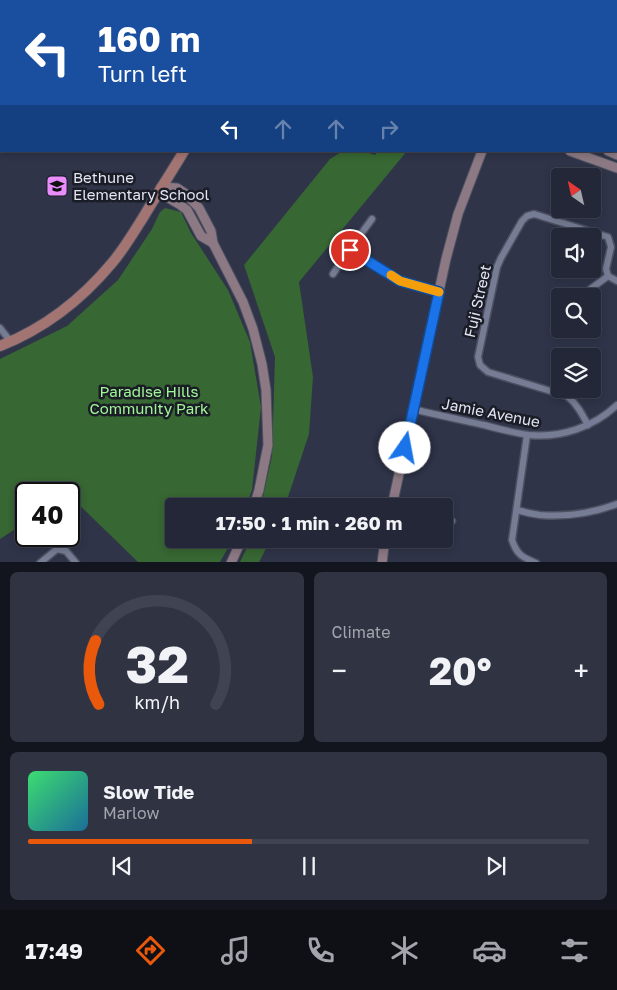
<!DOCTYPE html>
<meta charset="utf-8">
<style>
:root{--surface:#232737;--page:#2f3342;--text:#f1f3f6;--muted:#a3a5ad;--line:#404452;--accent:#ea580c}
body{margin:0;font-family:"Golos Text",sans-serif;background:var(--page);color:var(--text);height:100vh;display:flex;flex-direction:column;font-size:19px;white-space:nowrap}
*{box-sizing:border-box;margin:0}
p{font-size:16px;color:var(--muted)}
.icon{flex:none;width:28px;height:28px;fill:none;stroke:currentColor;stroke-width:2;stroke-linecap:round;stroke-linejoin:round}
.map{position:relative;height:562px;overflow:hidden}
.sheet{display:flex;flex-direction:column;gap:10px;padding:10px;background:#13151e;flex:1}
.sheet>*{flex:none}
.guide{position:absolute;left:0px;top:0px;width:618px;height:152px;box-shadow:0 2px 8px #0003,0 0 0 1px var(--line);background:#1a4fa0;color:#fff;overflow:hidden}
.needle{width:32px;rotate:326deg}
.fabs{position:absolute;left:551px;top:168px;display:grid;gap:10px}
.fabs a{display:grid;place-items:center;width:50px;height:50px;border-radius:5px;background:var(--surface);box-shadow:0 2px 8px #0003,0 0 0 1px var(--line);font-size:25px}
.speed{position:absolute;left:15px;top:482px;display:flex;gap:10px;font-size:25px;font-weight:700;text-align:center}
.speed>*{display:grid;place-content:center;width:65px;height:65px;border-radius:50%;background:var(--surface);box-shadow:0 2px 8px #0003,0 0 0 1px var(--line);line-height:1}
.speed .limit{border:2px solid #111;border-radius:8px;background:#fff;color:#111}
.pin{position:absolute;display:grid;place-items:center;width:42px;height:42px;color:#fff;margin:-21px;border:2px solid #fff;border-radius:50%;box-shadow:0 1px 5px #0007}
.me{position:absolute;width:55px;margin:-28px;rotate:12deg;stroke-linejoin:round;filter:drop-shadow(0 0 4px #0008)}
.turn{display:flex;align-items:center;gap:18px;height:105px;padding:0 15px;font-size:22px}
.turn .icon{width:65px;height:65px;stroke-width:2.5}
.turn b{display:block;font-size:35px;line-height:42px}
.lanes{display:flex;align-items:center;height:48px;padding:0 15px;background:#0003;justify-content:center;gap:25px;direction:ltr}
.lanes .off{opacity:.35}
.big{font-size:38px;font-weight:700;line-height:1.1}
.sheet .tile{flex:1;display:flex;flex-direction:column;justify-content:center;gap:8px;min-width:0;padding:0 18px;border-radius:8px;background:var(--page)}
.sheet .dial{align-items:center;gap:0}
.dial svg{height:130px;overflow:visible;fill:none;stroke:var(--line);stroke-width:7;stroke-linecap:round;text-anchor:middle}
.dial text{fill:var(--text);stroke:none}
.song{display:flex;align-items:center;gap:15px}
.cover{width:60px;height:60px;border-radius:8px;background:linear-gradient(135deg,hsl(140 70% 55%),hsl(200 70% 35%))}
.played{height:5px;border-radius:2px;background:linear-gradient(90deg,var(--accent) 40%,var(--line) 40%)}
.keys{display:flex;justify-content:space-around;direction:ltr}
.heat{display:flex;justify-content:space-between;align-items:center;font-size:28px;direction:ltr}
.sheet .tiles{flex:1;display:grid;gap:10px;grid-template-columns:1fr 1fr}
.tile:last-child{grid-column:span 2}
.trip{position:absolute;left:165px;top:498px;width:288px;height:50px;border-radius:5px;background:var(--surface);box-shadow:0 2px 8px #0003,0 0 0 1px var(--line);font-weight:700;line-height:50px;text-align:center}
.dock{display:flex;height:80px;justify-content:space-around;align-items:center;background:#0e1016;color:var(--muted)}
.dock .icon{width:35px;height:35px}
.dock .on{color:var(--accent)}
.dock b{font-size:22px;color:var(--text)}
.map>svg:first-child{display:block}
</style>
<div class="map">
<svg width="617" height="563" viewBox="0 0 617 563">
<rect width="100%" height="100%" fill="#2f3449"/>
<g fill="#376732">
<path d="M343 151H362L375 155 378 151H407L299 282 313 377 309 434 285 506H261L272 456 275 357 244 265 330 159Z"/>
<path d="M165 208 181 212 191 233 228 290 250 342 261 407 252 490 246 506H174V539H233L220 562H138L69 495V494H26V522L0 539V359L67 326 118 280 152 229 160 212Z"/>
<path d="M251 539H271L259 562H240Z"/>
</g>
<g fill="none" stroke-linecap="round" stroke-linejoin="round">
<g stroke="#4c5061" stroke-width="9">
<g id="street">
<path d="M8 1V0"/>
<path d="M617 8V0"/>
<path d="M0 62 1 58"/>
<path d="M372 219 349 250 400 281 439 292"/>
<path d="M333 274 349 250"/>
<path d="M608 276 617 281"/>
<path d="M581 296 608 276"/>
<path d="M0 328 11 342"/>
<path d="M413 409C437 415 461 420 484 425 499 429 514 433 529 435 561 438 594 427 617 405"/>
<path d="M588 425C582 414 577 404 567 396L488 372 480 365 478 357 497 267 501 258 522 221 527 216 534 214 608 237 611 247 606 269 608 276"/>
<path d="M527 435 512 540C517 555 522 557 536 563"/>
<path d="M517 510C524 512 532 514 540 515 566 517 593 513 617 504"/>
<path d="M444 519 452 521"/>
<path d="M40 563 57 549 66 551 76 563"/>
</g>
</g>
<g stroke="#4c5061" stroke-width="11">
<g id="secondary">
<path d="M284 0 285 1"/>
<path d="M306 0 308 1"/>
<path d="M570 151 617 168"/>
<path d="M608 151 617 155"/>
<path d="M161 187 177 188 186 194 199 208 211 231 213 243 243 302 253 329 262 364 266 390 268 445 259 490 254 506"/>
<path d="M161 187 167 197 179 204 187 210 201 236 213 243"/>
<path d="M392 506 446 259 458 214 482 151"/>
<path d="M231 563 242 539"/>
<path d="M382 563 385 539"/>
</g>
</g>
<g stroke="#4c5061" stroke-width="12">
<g id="primary">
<path d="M298 1 299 0"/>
<path d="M0 346C43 329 82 299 112 263 124 249 134 232 144 216 157 194 171 173 184 151"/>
</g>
</g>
<use href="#street" stroke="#757c94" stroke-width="6"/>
<use href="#secondary" stroke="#8c7983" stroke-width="9"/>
<use href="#primary" stroke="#a37572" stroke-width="10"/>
</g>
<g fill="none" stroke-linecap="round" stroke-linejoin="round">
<g stroke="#114b97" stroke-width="12">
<path id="route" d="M350 250 400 281 439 292 405 448"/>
</g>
<use href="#route" stroke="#1a73e8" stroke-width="9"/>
<path stroke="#f59e0b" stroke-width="9" d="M391 275 400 281 439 292"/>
</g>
<defs>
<g id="school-square" transform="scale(1.125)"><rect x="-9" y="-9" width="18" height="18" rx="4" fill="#e98dfd" stroke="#1a1c26"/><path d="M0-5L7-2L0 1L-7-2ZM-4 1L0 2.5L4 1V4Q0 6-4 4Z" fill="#111"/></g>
</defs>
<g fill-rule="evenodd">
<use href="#school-square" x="57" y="186"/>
</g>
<g text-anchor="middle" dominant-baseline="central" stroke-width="5" stroke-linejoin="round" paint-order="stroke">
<g font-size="15" fill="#e2e6f3" stroke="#1a1c26" text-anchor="start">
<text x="73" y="177">Bethune<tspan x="73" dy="17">Elementary School</tspan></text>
</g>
<g font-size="15" fill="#e2e6f3" stroke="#1a1c26">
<text transform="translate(477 301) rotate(-77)">Fuji Street</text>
<text transform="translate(491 412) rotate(11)">Jamie Avenue</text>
</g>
<g font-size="15" fill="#a1f797" stroke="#1a1c26">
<text x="149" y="391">Paradise Hills<tspan x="149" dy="17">Community Park</tspan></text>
</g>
</g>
</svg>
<div class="fabs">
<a><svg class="needle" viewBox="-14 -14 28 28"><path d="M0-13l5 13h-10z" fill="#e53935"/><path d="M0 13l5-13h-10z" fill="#a3a5ad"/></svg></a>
<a><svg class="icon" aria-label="sound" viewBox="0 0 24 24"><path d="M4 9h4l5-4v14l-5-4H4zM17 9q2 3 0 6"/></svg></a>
<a><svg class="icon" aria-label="search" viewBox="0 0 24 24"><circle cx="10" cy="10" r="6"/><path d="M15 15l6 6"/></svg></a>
<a><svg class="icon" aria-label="layers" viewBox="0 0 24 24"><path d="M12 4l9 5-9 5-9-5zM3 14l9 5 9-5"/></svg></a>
</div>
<div class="speed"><div class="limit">40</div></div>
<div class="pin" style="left:350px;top:250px;background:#d93025"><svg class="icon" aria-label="arrive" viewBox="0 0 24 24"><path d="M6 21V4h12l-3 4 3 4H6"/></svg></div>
<svg class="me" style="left:405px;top:448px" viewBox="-20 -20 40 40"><circle r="19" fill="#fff"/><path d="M0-13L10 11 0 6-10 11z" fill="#1a73e8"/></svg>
<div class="trip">17:50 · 1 min · 260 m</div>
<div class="guide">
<div class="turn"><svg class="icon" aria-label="left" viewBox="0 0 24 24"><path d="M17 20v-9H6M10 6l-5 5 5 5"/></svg><div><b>160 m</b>Turn left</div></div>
<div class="lanes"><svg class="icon" aria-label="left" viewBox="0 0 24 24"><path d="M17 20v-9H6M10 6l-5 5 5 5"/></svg><svg class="icon off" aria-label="ahead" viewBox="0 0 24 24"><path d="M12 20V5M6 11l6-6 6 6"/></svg><svg class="icon off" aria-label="ahead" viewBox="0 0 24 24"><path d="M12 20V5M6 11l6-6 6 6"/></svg><svg class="icon off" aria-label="right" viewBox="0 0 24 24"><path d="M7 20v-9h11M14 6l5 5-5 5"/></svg></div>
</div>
</div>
<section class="sheet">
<div class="tiles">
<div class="tile dial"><svg viewBox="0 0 100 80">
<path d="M14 69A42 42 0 1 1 86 69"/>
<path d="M14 69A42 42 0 0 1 12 30" stroke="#ea580c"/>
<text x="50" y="56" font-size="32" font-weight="700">32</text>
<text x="50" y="72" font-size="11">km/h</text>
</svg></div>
<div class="tile"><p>Climate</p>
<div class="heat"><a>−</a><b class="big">20°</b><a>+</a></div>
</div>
<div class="tile">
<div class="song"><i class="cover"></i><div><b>Slow Tide</b><p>Marlow</p></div></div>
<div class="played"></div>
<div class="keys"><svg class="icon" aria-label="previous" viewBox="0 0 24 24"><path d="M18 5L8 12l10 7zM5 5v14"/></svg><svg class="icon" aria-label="pause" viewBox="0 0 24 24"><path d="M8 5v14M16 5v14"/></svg><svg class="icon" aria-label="next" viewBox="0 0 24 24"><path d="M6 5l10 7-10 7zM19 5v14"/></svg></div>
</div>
</div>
</section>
<nav class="dock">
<b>17:49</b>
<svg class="icon on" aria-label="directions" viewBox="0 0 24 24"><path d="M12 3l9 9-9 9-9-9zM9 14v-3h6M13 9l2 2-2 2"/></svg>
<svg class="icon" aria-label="music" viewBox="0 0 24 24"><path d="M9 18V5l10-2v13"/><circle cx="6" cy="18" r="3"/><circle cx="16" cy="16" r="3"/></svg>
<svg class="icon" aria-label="phone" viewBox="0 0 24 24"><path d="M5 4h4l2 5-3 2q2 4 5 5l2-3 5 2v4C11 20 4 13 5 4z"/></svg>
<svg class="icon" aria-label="climate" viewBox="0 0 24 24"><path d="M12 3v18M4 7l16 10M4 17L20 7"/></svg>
<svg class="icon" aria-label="car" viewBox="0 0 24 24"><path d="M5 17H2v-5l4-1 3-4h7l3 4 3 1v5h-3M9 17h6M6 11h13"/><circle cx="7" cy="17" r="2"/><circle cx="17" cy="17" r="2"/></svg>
<svg class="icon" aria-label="filters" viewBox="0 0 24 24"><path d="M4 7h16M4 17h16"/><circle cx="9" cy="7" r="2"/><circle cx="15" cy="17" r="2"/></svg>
</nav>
